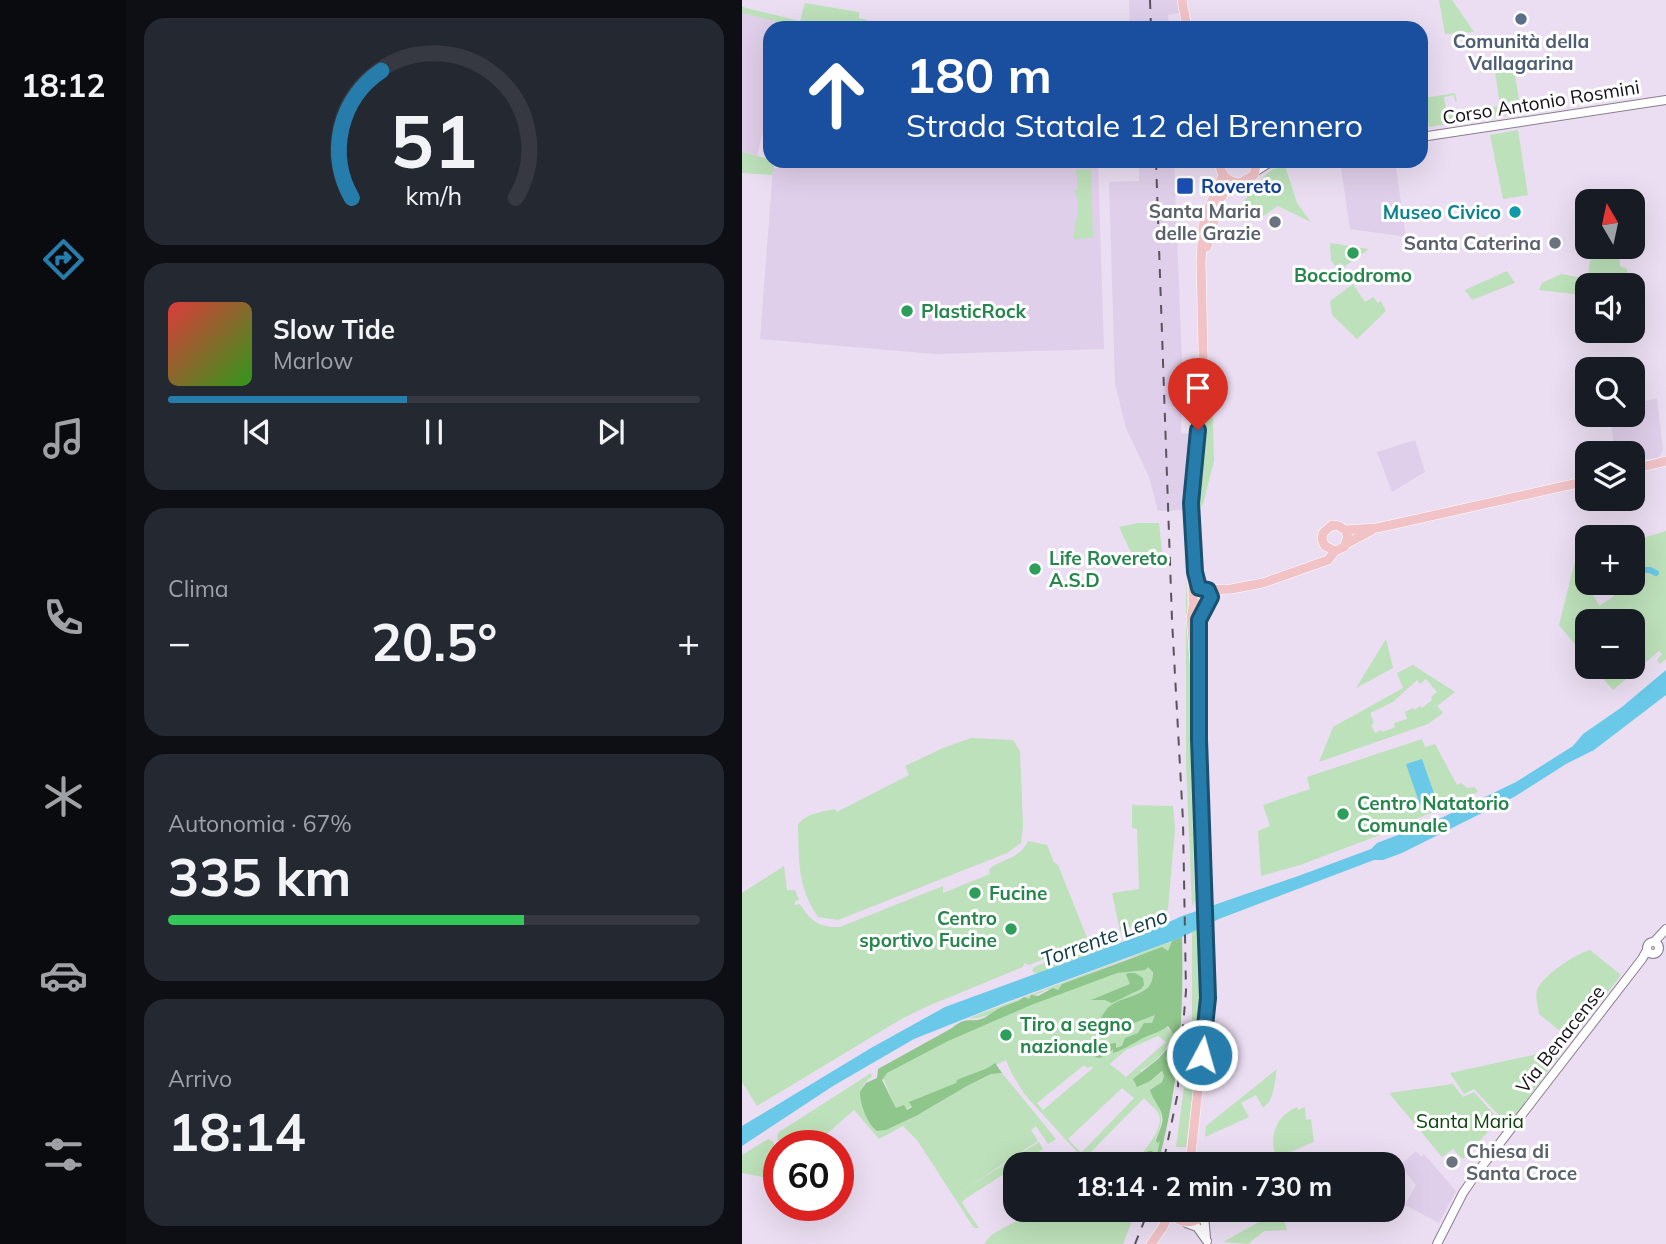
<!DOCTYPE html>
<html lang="it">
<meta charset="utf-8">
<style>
:root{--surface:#171b24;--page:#242831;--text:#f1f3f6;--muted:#9ea1a6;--line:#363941;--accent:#267cab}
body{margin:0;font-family:Mulish,sans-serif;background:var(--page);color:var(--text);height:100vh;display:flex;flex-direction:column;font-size:26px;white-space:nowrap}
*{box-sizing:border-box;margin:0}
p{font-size:23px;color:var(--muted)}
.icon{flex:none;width:38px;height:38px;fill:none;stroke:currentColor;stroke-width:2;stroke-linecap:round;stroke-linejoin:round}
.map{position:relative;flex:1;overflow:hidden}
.details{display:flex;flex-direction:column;gap:18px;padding:18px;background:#0d0f14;width:616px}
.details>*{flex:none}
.guide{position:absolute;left:21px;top:21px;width:665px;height:147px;border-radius:21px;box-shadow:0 7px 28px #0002;background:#1a4fa0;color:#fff;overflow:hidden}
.needle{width:46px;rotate:351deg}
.tools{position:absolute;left:833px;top:189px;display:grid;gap:14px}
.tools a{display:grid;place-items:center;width:70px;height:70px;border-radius:14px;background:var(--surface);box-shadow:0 7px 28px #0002;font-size:35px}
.speed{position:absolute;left:21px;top:1130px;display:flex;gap:14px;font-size:35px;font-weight:700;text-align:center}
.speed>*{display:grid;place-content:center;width:91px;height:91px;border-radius:50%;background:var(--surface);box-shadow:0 7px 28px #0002;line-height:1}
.speed .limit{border:10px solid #d22;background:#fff;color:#111}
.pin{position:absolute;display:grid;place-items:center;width:60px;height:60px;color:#fff;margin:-72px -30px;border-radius:50% 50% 50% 0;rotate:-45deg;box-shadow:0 0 7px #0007}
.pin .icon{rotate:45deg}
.me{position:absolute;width:77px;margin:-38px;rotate:6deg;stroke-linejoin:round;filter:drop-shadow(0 0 5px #0008)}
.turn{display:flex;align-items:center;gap:24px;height:147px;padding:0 28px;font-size:32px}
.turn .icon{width:91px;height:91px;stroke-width:2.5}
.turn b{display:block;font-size:49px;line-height:60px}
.big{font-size:52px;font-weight:700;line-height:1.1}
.details .tile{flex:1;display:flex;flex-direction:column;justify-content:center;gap:10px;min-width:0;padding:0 24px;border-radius:21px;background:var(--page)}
.details .dial{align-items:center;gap:0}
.dial svg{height:182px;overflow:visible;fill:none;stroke:var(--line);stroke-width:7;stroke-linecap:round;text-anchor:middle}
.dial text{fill:var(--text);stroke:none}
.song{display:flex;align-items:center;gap:21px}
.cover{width:84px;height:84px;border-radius:10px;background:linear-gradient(135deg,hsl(0 70% 55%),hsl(110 70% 35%))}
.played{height:7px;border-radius:4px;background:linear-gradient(90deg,var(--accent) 45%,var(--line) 45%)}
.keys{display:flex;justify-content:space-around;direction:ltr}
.heat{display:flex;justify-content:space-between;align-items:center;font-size:38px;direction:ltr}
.charge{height:10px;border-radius:5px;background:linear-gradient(90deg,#34c759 67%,var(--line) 0)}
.trip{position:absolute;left:261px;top:1152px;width:402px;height:70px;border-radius:21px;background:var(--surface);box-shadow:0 7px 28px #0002;font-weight:700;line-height:70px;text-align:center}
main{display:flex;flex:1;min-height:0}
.tabs{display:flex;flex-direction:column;width:126px;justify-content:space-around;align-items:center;background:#090b0e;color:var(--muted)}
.tabs .icon{width:49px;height:49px}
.tabs .active{color:var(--accent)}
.tabs b{font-size:32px;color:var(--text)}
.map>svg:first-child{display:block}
</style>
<main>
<nav class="tabs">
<b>18:12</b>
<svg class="icon active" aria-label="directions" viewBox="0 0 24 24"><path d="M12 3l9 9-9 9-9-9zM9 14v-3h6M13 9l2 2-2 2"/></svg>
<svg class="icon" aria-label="music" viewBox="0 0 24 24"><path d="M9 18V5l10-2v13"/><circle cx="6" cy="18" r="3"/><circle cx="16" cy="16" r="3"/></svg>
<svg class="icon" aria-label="phone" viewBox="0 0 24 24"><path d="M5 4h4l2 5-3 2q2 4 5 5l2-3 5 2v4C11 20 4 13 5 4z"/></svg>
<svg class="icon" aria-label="climate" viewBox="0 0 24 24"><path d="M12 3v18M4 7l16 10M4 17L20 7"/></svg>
<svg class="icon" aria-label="car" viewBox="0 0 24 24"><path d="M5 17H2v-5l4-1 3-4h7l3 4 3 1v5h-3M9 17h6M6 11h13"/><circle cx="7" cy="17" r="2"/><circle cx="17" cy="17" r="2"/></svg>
<svg class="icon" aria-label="filters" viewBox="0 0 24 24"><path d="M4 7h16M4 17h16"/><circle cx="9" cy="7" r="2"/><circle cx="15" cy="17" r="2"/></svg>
</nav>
<section class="details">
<div class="tile dial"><svg viewBox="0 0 100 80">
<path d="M14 69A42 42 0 1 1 86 69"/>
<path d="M14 69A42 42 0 0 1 27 13" stroke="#267cab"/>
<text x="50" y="56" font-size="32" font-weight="700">51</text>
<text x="50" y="72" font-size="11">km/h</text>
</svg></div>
<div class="tile">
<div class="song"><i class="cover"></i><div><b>Slow Tide</b><p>Marlow</p></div></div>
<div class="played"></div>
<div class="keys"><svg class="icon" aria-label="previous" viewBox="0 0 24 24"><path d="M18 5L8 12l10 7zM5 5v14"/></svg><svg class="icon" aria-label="pause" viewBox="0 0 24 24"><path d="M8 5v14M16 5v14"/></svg><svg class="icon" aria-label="next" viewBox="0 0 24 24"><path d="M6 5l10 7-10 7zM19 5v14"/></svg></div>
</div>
<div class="tile"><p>Clima</p>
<div class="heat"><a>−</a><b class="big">20.5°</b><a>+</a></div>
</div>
<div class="tile"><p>Autonomia · 67%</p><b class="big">335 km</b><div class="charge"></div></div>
<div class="tile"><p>Arrivo</p><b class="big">18:14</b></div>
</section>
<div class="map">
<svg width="924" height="1244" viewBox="0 0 924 1244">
<rect width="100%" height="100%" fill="#ebdef2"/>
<g fill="#e0cfea">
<path d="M387 0H435L437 13 426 15 427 28H388Z"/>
<path d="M0 7 49 20 47 28H28V103L15 156 0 152Z"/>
<path d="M92 161H356L362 349 193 354 18 339 31 168 90 167Z"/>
<path d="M397 161H432L441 386 439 433 452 434 444 510 416 511 407 477 384 428 373 384 367 182 397 181Z"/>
<path d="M598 161H653L664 237 608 229Z"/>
<path d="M915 398 921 450 917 457 891 462V453H873L868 415H891V401L900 402Z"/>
<path d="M673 440 683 472 650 492 635 452Z"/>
<path d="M674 1151 679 1157 682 1154 714 1191 697 1223 663 1205 674 1185 658 1165Z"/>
</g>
<g fill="#bde1ba" fill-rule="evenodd">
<path d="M697 0H710L732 32 703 34Z"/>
<path d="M63 3 117 12V18L126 20 124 28H43L44 24 0 13V7L58 21Z"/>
<path d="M772 68 779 113 687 127 682 98 713 93 715 101H713L712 95 702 97 705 114 758 106 753 71Z"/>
<path d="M776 130 786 195 761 199 748 135Z"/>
<path d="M0 152 34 161 30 175 0 173Z"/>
<path d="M543 166 555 203 569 222 536 206 514 221 487 220 494 206 498 208C501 201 524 172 531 169 532 169 542 167 543 166Z"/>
<path d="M349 169 351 238 332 239C332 217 341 213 333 191L336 188 334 170Z"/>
<path d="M588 243 627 249 602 267 599 263 593 266 589 260Z"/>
<path d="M862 247H877L878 266 885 269 886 285H845V308H842L848 260 855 257Z"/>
<path d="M765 271 773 283 730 300 723 290Z"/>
<path d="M819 274 842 278 840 295 797 290 800 283Z"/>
<path d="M611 284 623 302 631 297 636 303 639 301 644 311 615 339 590 315 588 301Z"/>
<path d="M470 392 472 461 461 504 458 508H453L466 393Z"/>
<path d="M396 523H417L421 560 401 568 397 559 393 561 377 527Z"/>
<path d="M924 531V659L918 664 915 660 920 654 917 651 871 690 851 667H855L861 673 864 671 861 667H891V621H845V659L817 625 832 565 834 561 845 555V583H851L847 586 857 606 871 597 875 588 874 583H891V541Z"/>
<path d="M444 577 453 771 449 772 453 900 450 906 444 765Z"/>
<path d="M644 639 651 668 614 688Z"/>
<path d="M671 665 713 692 695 706 701 713 686 724 577 762 591 727 661 688 655 673ZM684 679 695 692 689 697 690 700 680 708 678 706 673 710 671 708 663 712 665 719 652 723 653 727 641 732 639 730 633 733 629 725 632 723 628 713 651 702 675 680 678 684Z"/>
<path d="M229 738 271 740 278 751 281 826 279 843 265 853 96 920 76 917C55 886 57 860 56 825 64 813 80 812 93 809L95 812 167 775 163 766 201 748Z"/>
<path d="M680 739 683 747 693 744 715 785 719 783 725 788 733 787 736 792 638 835 558 865 519 876 516 831 528 826 521 805 568 789 565 777Z"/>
<path d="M390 805 431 806 433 829 426 909 422 914 378 931 370 893 397 889 395 829 390 828Z"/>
<path d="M286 841 305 845 312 862 316 865 346 940 344 942 287 965 282 963 281 967 186 1006 161 1018 15 1106 0 1082V893L42 866 45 890H53L57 900 53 901V905L58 904C68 921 78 928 98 927L201 886V893L248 874 247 869C261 858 278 859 286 841Z"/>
<path d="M459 928 461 1010 444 1147H434L450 1029V932Z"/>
<path d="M430 941 426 951C403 947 346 976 320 984L316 990H304L284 1000 282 998C271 1005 239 1021 227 1018Z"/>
<path d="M363 943 366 946 364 948 295 974 290 971 292 967 352 944Z"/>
<path d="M848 950 879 975 829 1040 797 1014C796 1007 792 995 796 988 802 975 835 953 848 950Z"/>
<path d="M409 956 422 992 362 1025 371 1030 414 1014 432 1035C424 1051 414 1062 398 1071L413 1077 421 1071C424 1081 418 1082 412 1089 419 1107 423 1120 414 1138L419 1141 415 1154 410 1161 406 1159V1151L397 1164H391C399 1155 423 1128 417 1115 415 1109 406 1103 402 1098L343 1158 346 1164 283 1095 269 1072 264 1060 156 1113 139 1073 196 1041ZM416 1036 424 1042 384 1077 368 1064 384 1050ZM342 1065 345 1068 349 1066 351 1068 301 1110 295 1103ZM380 1088 392 1098 339 1153 326 1139Z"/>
<path d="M823 1048 766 1125 732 1089 722 1094 708 1073Z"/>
<path d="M535 1069C532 1083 533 1099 521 1108L514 1095 499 1103 507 1117 463 1137 464 1126Z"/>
<path d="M129 1073 130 1076C128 1079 124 1081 122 1084 116 1098 123 1122 135 1131L144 1130 174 1116 225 1086 249 1074 260 1073 314 1139 306 1144 294 1126 289 1130 296 1141 215 1194 297 1142 301 1149 279 1164H273V1167L223 1199 220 1203 237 1228H232L175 1140 161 1126 137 1139 112 1110 71 1146H38L35 1136 37 1132Z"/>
<path d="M711 1084 721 1097 732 1092 757 1120 721 1159 711 1149 700 1157 647 1093Z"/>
<path d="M555 1107 556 1110 563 1107 564 1120 569 1119 572 1142 534 1158C527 1137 533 1116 555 1107Z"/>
<path d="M26 1139 31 1141 37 1163V1180L0 1173V1155Z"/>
<path d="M296 1209H393V1213L381 1244H242L249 1235Z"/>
<path d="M535 1212 540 1215 545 1230 522 1231 506 1244 481 1242Z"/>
</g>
<g fill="#8fc68b">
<path d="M440 937C442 1018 437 1084 416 1164H397L406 1151H411L406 1156 407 1161 410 1160 415 1154 418 1141 416 1143 414 1141C415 1135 419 1129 420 1123 423 1110 411 1102 408 1090L420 1082 422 1076 420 1071 408 1081 395 1087 391 1079 416 1059 426 1048 432 1035 426 1026C417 1033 409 1034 399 1039 390 1044 381 1050 371 1053V1049L358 1058 353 1057 358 1052 357 1049 363 1050 366 1044 374 1043V1048L380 1046 383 1038 396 1033 402 1023H410L413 1015 371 1031 357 1020C361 1015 364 1009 368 1006 384 994 412 997 411 972L406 967 403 970 375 973 289 1005 206 1041 145 1073 140 1080 154 1108 162 1105 165 1110 170 1107 167 1102 214 1083 215 1080C227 1074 244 1071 253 1063L260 1073 249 1074 225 1086 174 1116 144 1130 135 1131C125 1124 118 1104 118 1092L124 1083 135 1078 136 1069 210 1028C226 1015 228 1024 242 1018 246 1016 252 1011 256 1009 265 1004 274 1004 282 997L287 999 289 995 296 996 311 988 316 990 320 984 420 947 426 951 430 941Z"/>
<path d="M386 973H393L401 978 402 985 399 989 370 1003 363 1000H349L388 984 384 974Z"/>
</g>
<g fill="#6ac9e9">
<path d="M924 670V695L852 750 824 764 772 797 660 853 641 860H632L477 919 438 938 265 1002 172 1039 91 1086 0 1146V1126L129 1048 203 1007 397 936 440 916 559 875 629 849 635 843 695 820 745 796 774 782 831 746 841 734 880 707Z"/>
<path d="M680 759 694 799 678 805 664 764Z"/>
</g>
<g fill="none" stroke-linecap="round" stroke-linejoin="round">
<path stroke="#6ac9e9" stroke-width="2" d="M891 238 895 237"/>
<path stroke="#6ac9e9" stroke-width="6" d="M891 570H908L914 573"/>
<g stroke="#897d8f" stroke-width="10">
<g id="secondary">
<path d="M679 137 924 100"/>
<path d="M514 171 530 161"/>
<path d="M912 942 924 929"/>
<circle cx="911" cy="948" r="6"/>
<path d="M462 1215 464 1238"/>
<path d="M444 1223 455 1227 465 1241"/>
<path d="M695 1244 721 1193 734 1174 900 959 905 950"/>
</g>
</g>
<g stroke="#fff" stroke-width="10">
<g id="primary">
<path d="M440 0 445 28"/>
<path d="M478 161C477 174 485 182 498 183L512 175 515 161"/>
<path d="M465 247 478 199 483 192 498 183"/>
<path d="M891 469 924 461"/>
<path d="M603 530 606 537 602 547 593 551 583 546 580 540 581 533 590 525 597 526 603 530 635 528 845 481"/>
<path d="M604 544 630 530"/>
<circle cx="460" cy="597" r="9"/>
<path d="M466 590 489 589 521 583 586 560 593 551"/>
<path d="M451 594 449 493 462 393 459 262 461 226 465 212 481 175"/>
<path d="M458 674 457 620 464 604"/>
<path d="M448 1164 466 998 456 700 449 618 452 602"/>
<path d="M426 1209C436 1226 455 1226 464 1209"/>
<path d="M409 1244 421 1227 427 1212"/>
</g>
</g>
<use href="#secondary" stroke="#fff" stroke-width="8"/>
<use href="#primary" stroke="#f1c3c7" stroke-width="9"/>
<g stroke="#5a535d" stroke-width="2" stroke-dasharray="9 9" stroke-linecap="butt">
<path d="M408 0 409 28"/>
<path d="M414 161 430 620 441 821 444 991 435 1097 421 1164"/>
<path d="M393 1244 407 1209"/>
</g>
</g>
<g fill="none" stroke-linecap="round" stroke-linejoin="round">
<g stroke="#19516f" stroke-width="18">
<path id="route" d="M456 430 449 503 453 572 457 588 466 590 469 597 457 620V739L466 998 460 1055"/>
</g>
<use href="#route" stroke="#267cab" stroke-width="12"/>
</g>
<circle fill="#5c6f8a" stroke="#fff" stroke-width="2.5" cx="779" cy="19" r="7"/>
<rect fill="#1a4fb4" stroke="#fff" stroke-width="2.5" x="434" y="177" width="18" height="18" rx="3.5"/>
<circle fill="#0f9aa8" stroke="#fff" stroke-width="2.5" cx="773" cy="212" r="7"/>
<g fill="#6b7280" stroke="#fff" stroke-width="2.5">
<circle cx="533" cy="222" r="7"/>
<circle cx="813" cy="243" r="7"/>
<circle cx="710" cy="1162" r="7"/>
</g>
<g fill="#2e9e5b" stroke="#fff" stroke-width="2.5">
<circle cx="611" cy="253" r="7"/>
<circle cx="165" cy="311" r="7"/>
<circle cx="293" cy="569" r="7"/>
<circle cx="601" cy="814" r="7"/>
<circle cx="233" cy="893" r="7"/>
<circle cx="269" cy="929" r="7"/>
<circle cx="264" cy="1035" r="7"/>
</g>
<g text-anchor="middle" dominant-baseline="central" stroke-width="6" stroke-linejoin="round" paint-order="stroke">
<g font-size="19" font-weight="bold" fill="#4e5e75" stroke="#fff">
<text x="779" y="41">Comunità della<tspan x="779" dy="22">Vallagarina</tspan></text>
</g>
<g font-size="19" fill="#141016" stroke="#fff">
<text transform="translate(799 102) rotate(-9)">Corso Antonio Rosmini</text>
<text transform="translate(818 1039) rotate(-52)">Via Benacense</text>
</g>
<g font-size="19" font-weight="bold" fill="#164399" stroke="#fff" text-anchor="start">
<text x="459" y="186">Rovereto</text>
</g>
<g font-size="19" font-weight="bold" fill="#5b616d" stroke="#fff" text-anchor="end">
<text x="519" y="211">Santa Maria<tspan x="519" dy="22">delle Grazie</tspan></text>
<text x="799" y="243">Santa Caterina</text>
<text x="724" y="1151" text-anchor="start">Chiesa di<tspan x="724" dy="22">Santa Croce</tspan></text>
</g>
<g font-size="19" font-weight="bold" fill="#0d838f" stroke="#fff" text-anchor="end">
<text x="759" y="212">Museo Civico</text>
</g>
<g font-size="19" font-weight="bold" fill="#27864d" stroke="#fff" text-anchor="start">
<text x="611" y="275" text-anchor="middle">Bocciodromo</text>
<text x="179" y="311">PlasticRock</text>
<text x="307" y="558">Life Rovereto<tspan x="307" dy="22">A.S.D</tspan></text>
<text x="615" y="803">Centro Natatorio<tspan x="615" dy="22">Comunale</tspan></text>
<text x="247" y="893">Fucine</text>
<text x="255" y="918" text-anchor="end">Centro<tspan x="255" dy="22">sportivo Fucine</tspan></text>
<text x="278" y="1024">Tiro a segno<tspan x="278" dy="22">nazionale</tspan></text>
</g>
<g font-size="19" fill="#084309" stroke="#fff">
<text x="728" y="1121">Santa Maria</text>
</g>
<g font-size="21" font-style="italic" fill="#0e3b48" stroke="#fff">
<text transform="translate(362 937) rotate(-20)">Torrente Leno</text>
</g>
</g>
</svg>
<div class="tools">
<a><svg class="needle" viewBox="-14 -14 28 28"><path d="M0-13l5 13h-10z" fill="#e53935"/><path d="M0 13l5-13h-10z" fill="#9ea1a6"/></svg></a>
<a><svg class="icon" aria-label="sound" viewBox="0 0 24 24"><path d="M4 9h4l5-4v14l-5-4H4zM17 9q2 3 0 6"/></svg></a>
<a><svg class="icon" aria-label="search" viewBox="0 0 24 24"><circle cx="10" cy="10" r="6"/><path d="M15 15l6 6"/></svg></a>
<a><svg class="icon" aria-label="layers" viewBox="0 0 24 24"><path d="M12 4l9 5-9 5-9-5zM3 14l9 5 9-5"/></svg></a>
<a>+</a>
<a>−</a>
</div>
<div class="speed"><div class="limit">60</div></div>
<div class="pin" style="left:456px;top:430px;background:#d93025"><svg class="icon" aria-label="arrive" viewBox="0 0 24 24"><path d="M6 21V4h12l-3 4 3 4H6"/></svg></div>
<svg class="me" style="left:460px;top:1055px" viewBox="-20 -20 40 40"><circle r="17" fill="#267cab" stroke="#fff" stroke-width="3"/><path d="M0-11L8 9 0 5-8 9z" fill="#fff"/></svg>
<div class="trip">18:14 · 2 min · 730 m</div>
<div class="guide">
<div class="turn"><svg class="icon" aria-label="ahead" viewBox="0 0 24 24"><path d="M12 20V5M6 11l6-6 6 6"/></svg><div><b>180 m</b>Strada Statale 12 del Brennero</div></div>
</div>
</div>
</main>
